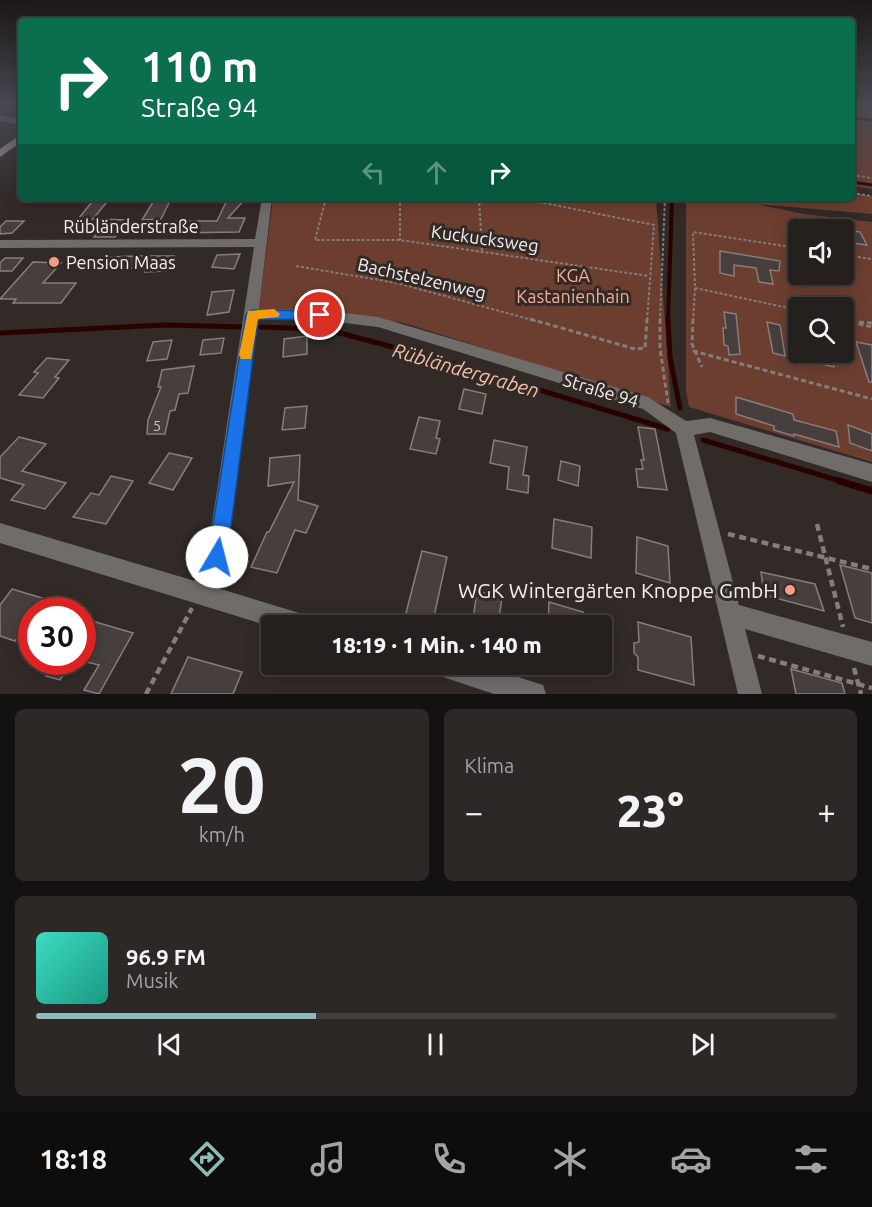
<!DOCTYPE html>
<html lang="de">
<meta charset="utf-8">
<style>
:root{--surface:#25201d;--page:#2d2826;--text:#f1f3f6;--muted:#a3a3a4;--line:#423e3b;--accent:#8bbbb9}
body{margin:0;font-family:Ubuntu,sans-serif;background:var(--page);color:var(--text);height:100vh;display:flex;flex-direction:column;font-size:22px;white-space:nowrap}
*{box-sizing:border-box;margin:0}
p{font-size:20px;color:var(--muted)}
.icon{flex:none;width:33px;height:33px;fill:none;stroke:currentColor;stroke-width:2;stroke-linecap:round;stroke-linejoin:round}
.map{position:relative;height:694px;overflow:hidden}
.panel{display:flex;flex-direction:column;gap:15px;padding:15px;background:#141210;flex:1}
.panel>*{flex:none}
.hud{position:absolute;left:18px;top:18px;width:837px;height:183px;border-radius:6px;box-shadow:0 3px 15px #0003,0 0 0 2px var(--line);background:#0b6e4f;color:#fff;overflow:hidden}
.tools{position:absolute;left:788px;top:219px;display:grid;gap:12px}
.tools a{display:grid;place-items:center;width:66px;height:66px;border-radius:6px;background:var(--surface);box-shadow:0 3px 15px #0003,0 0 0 2px var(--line);font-size:30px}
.speed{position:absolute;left:18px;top:597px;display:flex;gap:12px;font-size:30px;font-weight:700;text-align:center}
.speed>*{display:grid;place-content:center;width:78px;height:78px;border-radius:50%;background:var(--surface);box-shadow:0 3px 15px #0003,0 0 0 2px var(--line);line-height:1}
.speed .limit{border:9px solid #d22;background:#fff;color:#111}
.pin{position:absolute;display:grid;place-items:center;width:51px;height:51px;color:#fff;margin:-26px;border:3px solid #fff;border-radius:50%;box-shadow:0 2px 6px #0007}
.me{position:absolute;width:66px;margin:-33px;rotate:8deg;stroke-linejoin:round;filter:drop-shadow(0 0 4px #0008)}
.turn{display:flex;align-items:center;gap:21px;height:126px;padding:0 24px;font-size:27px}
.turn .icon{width:78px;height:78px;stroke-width:2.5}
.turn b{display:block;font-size:42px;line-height:51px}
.lanes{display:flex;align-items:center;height:57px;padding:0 24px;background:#0003;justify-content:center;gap:30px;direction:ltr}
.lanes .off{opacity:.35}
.big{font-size:45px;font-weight:800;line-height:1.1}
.panel .tile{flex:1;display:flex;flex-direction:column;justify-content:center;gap:9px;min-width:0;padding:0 21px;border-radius:9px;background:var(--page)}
.panel .dial{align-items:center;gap:0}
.dial b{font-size:78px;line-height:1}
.song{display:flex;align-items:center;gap:18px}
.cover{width:72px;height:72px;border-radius:9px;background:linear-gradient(135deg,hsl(170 70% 55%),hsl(170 70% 35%))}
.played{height:6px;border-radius:3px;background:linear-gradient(90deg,var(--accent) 35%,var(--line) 35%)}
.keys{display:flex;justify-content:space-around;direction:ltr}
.heat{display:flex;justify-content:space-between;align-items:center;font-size:33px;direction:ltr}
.panel .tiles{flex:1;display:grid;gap:15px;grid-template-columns:1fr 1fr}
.tile:last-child{grid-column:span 2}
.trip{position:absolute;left:261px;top:615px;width:351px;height:60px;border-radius:6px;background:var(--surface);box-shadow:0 3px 15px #0003,0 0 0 2px var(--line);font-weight:800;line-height:60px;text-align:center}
.tabs{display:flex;height:96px;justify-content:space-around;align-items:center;background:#0f0d0c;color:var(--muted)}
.tabs .icon{width:42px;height:42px}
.tabs .on{color:var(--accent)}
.tabs b{font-size:27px;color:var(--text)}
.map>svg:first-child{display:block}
</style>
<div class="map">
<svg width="872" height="694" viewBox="0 0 872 694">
<rect width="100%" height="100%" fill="#312a27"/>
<g fill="#6c3e30" fill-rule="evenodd">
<path d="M852 103H872V189L852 186Z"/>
<path d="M852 192 872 196V214L756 204 804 214 872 222V462L689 407 686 390V198H852ZM798 230H843V274H798ZM798 308H843V352H798Z"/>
<path d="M273 198H656L671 407 404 323 319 311 259 309Z"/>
</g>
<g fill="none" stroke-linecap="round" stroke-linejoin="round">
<g stroke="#290200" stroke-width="3">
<path d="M852 118 872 120"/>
<path d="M852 182 872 185"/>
</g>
<path stroke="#290200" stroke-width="4" d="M668 321 672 198"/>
<g stroke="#290200" stroke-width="5">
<path d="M668 319 670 357 680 408"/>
<path d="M261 327 318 329 340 333 441 360 668 429"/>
<path d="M0 333 165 325 244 327"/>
<path d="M703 440 844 482"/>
</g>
<path stroke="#290200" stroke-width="7" d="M839 481 872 491"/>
</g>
<g fill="#473f3d" stroke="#877e7c" stroke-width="1.5">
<path d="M95 198H110L93 219 128 220 115 237H94L97 233H67Z"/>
<path d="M228 198H246L228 218H245L239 232 170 233 177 221H217Z"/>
<path d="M170 201 161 219 142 220 153 202Z"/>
<path d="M6 221H24L12 233 0 234V227Z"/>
<path d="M846 230 860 232 867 245 852 243Z"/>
<path d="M720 251 780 261 779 271 770 270 773 284 759 282 756 268 734 265V276L720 273Z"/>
<path d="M240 254 234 269 212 267 217 255Z"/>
<path d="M136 256H174L166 271 145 272 147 268H110L109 257Z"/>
<path d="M5 258H23L12 271H0V263Z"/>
<path d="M33 262 61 263 43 283H76L61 303H13L16 299H0Z"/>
<path d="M234 290 229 312 207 315 212 292Z"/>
<path d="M724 312 736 314 740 354 729 355 728 346 724 345 723 328H726Z"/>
<path d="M767 322 780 325 785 356 773 353Z"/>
<path d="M307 336V354L283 357 284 339Z"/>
<path d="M224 338 221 353 200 355 203 340Z"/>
<path d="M172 340 167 359 147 361 153 342Z"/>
<path d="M856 342 872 345V382H869Z"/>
<path d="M815 352 830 354 834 367 817 363Z"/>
<path d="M47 358 69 360 55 377 59 378 43 398 19 395 38 373 34 372Z"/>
<path d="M194 366 188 393 179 394 175 410 170 411 165 434H147L148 420 161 387H158L162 370Z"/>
<path d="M464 389 486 394 482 414 459 409Z"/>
<path d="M736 397 793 414 794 420 836 431 839 447 794 434V436L774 430V426L736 414Z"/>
<path d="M307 406 305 428 282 430 285 408Z"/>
<path d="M419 417 440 421 436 438 440 439 436 454 410 449Z"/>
<path d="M848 425 872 434V451L850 443Z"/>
<path d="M638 427 655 429 667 490 638 487 636 469H643L641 460H644Z"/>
<path d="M19 437 46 444 22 471 66 483 45 509 11 500 24 485 0 478V457Z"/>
<path d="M494 440 527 447 523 475 529 476 528 493 507 489 509 467 490 463Z"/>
<path d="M169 453 192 458 173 490 149 483Z"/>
<path d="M300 455 298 500 318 506 306 533 295 530 277 573 251 567 267 532H269L294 482 268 486 270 458Z"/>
<path d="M561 461 580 466 578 486 558 480Z"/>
<path d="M111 476 133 481 106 524 73 517 91 493 99 495Z"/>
<path d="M554 519 592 527 591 558 552 548Z"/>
<path d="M637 537 668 546 670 583 636 573Z"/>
<path d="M422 551 447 557 433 621 406 613Z"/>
<path d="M840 565 872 573V623L855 618Z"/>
<path d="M761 572 815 584 824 611 764 595Z"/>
<path d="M12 589 45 599 37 610H32V618L15 641 0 636V605Z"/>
<path d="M477 591 502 597 498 626H472Z"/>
<path d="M549 602 583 612V626H548Z"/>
<path d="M82 618 133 633 99 694 84 690 99 665 82 661Z"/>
<path d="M638 622 691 637 694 685 638 670V657L634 653V643L639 642Z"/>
<path d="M188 657 242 672 233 694H171Z"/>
<path d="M55 662H72L60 680 46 676Z"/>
<path d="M791 669 842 683 845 694H796Z"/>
</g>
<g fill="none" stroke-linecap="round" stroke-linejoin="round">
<g stroke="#837d7b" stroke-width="2" stroke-dasharray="3 2" stroke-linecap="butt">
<path d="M852 175 872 178"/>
<path d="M852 193 872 196"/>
<path d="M326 198 315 240H400L649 276"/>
<path d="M400 198V240"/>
<path d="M479 198 482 251"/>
<path d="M519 198 654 225 647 321"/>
<path d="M843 255 872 259"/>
<path d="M296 266 397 283 536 321"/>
<path d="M695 288 798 310"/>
<path d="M843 320 846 321"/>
<path d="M660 321 665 198"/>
<path d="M693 321 695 288 693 232 798 248"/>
</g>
<g stroke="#837d7b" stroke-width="3" stroke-dasharray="5 3" stroke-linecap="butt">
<path d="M530 319 635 349 645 348 647 319"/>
<path d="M660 319V348L668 403"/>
<path d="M693 319 692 344 702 367"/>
<path d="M843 320 872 327"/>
<path d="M859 322 872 323"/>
<path d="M693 351 872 399"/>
</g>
<g stroke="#837d7b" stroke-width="4.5" stroke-dasharray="7 4.5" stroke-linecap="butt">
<path d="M817 524 843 627"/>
<path d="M728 534 872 569"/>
<path d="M758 656 872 688"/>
<path d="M854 668 861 694"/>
<path d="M146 694 192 608"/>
</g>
<g fill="#6f6c6a" fill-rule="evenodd">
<path d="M0 115 21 119V125L0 121Z"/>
<path d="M262 198H272L259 309 320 310 378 317 648 397 686 421 710 418 872 464V482L710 432 694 435 739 605 872 642V666L745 629 762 694H738L676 433 643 409 378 327 320 320 257 319 227 557 214 587 306 615 314 618 317 626 272 627 0 543V523L195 581 207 556 254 247 0 248V240L255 239Z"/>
<path d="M424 664H477L543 685 546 694H494L428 672Z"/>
</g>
<path fill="#96908e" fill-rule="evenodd" d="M21 134V142L0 157V149Z"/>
</g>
<linearGradient id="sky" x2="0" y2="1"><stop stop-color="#1b1715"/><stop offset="0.52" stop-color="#484a52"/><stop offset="1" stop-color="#484a52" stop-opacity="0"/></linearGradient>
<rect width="872" height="200" fill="url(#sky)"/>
<path fill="#1a73e8" stroke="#114b97" stroke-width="1.5" d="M252 310 320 311 326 315 320 320 258 319 227 557 224 564 217 566 211 564 208 557 246 314Z"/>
<path fill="#f59e0b" d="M274 309 280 314 278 317 258 319 251 359H241L239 355 248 311Z"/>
<g fill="#f39f85" stroke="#312a27" stroke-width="2">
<circle cx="54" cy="262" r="6"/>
<circle cx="790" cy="590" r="6"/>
</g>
<g text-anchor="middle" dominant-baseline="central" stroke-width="6" stroke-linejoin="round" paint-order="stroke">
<g font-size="15" fill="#c9c3c2">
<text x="157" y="425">5</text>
</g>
<g font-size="18" fill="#f4efee" stroke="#312a27">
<text x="131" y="226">Rübländerstraße</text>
<text transform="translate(485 238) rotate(8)">Kuckucksweg</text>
<text transform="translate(422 278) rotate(13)">Bachstelzenweg</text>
<text transform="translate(601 390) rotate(17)">Straße 94</text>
</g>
<g font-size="18" fill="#f4efee" stroke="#312a27" text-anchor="start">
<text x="66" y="262">Pension Maas</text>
</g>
<g font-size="18" fill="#f7ac94" stroke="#312a27">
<text x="573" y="275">KGA<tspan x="573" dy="21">Kastanienhain</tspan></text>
</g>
<g font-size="20" font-style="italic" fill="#f6bdab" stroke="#312a27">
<text transform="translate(466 370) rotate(16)">Rübländergraben</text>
</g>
<g font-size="21" fill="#f4efee" stroke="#312a27" text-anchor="end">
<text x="778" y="590">WGK Wintergärten Knoppe GmbH</text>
</g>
</g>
</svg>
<div class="tools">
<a><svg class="icon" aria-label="sound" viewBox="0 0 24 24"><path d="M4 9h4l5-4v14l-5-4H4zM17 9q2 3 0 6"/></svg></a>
<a><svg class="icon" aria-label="search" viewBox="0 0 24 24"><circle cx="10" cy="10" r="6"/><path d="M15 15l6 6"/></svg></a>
</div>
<div class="speed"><div class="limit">30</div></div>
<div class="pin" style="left:320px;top:315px;background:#d93025"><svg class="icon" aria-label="arrive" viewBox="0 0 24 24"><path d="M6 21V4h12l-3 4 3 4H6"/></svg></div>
<svg class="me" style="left:217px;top:557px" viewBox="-20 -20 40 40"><circle r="19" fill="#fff"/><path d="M0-13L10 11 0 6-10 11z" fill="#1a73e8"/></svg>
<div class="trip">18:19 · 1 Min. · 140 m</div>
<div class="hud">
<div class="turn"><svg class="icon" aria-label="right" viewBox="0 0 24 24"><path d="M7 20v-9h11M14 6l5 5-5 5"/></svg><div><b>110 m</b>Straße 94</div></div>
<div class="lanes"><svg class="icon off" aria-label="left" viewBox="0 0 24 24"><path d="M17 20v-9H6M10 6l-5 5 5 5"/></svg><svg class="icon off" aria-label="ahead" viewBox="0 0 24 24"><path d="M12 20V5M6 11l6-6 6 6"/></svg><svg class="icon" aria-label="right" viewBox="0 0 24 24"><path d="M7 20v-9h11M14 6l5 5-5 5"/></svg></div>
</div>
</div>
<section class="panel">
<div class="tiles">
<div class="tile dial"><b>20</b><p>km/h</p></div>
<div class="tile"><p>Klima</p>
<div class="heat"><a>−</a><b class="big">23°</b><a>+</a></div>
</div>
<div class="tile">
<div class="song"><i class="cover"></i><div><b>96.9 FM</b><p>Musik</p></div></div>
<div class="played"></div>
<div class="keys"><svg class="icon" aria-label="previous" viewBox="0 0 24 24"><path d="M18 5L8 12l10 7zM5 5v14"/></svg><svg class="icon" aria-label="pause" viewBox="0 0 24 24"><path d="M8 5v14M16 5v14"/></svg><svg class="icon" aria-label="next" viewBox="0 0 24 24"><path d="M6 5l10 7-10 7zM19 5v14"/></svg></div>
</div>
</div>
</section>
<nav class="tabs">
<b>18:18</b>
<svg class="icon on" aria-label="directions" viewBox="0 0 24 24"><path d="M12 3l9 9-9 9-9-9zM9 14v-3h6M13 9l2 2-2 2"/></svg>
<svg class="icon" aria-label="music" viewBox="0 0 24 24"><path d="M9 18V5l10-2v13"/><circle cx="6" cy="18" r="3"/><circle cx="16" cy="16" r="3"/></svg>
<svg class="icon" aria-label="phone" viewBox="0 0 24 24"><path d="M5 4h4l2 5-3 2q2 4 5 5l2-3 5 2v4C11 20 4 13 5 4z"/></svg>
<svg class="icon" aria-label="climate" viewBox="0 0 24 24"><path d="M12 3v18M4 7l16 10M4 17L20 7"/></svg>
<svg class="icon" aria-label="car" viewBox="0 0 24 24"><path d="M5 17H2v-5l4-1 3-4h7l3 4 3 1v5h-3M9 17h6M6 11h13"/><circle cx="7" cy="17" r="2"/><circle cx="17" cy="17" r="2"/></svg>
<svg class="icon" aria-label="filters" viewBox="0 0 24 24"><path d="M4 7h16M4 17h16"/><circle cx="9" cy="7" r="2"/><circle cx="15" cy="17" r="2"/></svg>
</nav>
